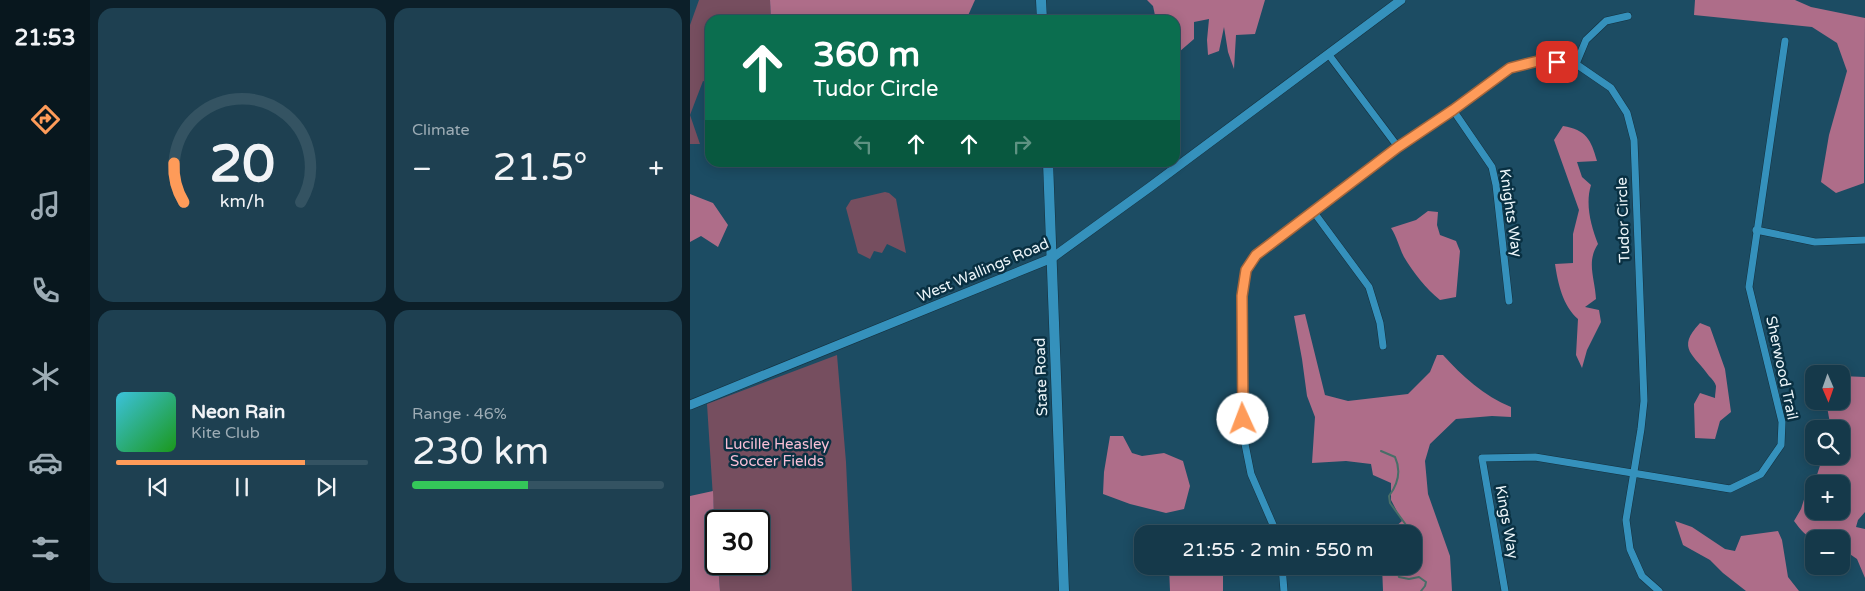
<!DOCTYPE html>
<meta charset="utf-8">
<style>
:root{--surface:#15394a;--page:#1e4051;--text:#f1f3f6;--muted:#9dacb5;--line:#345362;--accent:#fe9b59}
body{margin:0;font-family:"Varela Round",sans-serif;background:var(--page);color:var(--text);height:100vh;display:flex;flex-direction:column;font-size:19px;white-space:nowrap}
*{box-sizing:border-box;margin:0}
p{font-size:16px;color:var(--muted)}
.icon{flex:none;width:28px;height:28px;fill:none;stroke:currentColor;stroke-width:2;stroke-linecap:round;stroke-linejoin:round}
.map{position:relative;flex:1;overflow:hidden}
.side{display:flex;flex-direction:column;gap:8px;padding:8px;background:#0c1f29;width:600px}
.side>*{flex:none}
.hud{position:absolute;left:15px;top:15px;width:475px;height:152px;border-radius:15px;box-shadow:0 2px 12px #0003,0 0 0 1px var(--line);background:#0b6e4f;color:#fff;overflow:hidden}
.needle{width:32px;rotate:178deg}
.fabs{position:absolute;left:1115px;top:365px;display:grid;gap:10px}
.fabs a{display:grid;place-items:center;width:45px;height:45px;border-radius:10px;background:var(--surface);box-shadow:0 2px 12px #0003,0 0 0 1px var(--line);font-size:25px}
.speed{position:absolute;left:15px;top:510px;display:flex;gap:10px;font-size:25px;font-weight:700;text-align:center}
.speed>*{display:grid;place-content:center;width:65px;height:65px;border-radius:50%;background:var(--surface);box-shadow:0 2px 12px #0003,0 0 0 1px var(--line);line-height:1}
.speed .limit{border:2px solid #111;border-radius:8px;background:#fff;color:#111}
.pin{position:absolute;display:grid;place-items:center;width:42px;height:42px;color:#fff;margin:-21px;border-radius:10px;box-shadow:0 2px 8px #0006}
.me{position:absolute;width:55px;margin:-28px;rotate:358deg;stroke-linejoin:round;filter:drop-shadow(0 0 4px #0008)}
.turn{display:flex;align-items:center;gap:18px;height:105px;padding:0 25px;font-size:22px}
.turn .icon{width:65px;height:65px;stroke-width:2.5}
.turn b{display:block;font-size:35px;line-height:42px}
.lanes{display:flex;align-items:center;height:48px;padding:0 25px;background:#0003;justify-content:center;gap:25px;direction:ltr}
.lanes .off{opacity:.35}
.big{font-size:38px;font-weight:600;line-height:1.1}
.side .tile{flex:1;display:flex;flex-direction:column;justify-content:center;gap:8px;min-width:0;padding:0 18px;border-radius:15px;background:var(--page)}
.side .dial{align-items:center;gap:0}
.dial svg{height:130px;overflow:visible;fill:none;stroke:var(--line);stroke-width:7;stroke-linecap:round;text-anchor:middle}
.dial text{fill:var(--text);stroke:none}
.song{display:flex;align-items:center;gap:15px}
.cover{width:60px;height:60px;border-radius:8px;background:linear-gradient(135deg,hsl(190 70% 55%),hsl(120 70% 35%))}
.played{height:5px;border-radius:2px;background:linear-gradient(90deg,var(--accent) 75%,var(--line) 75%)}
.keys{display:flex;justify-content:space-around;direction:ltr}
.heat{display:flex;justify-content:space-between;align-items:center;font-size:28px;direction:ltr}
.charge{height:8px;border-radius:4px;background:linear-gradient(90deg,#34c759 46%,var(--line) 0)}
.side .tiles{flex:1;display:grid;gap:8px;grid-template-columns:repeat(2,1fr)}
.trip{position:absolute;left:444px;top:525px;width:288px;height:50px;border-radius:15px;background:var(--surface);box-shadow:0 2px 12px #0003,0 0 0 1px var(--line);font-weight:600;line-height:50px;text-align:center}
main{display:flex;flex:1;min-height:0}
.tab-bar{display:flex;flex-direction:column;width:90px;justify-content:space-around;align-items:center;background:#08171e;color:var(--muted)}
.tab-bar .icon{width:35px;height:35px}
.tab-bar .current{color:var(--accent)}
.tab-bar b{font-size:22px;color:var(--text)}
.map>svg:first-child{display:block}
</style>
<main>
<nav class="tab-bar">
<b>21:53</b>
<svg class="icon current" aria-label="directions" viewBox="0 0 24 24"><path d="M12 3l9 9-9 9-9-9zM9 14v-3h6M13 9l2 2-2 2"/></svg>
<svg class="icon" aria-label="music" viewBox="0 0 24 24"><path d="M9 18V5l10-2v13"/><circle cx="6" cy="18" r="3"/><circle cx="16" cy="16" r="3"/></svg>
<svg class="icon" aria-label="phone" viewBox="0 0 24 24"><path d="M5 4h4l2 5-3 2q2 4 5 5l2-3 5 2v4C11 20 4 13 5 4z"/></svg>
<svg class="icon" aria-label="climate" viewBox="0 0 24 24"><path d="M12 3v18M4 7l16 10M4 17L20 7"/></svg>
<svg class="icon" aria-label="car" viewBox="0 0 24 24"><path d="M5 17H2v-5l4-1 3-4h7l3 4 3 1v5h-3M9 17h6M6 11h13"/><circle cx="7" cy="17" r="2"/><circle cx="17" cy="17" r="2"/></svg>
<svg class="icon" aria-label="filters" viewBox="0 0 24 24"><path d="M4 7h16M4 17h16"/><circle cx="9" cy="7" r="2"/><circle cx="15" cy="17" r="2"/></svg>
</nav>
<section class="side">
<div class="tiles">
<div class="tile dial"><svg viewBox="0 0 100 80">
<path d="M14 69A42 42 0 1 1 86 69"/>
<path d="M14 69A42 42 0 0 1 8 45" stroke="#fe9b59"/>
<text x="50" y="56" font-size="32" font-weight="700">20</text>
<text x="50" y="72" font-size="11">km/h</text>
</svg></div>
<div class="tile"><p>Climate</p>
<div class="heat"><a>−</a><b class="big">21.5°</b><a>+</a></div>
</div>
<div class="tile">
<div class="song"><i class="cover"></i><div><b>Neon Rain</b><p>Kite Club</p></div></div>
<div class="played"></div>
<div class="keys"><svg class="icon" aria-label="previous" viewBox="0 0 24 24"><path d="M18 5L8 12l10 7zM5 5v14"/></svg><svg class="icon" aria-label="pause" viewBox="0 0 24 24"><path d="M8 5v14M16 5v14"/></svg><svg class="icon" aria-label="next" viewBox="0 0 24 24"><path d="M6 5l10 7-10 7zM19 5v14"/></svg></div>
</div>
<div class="tile"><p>Range · 46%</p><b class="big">230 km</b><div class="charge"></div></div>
</div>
</section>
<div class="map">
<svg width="1175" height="591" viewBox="0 0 1175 591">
<rect width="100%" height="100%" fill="#1c4c63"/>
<g fill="#764e5f">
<path d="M9 0H80L81 20H20V83L13 81 0 115 10 144H0V25Z"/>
<path d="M195 192 199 193 206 199 216 253 197 244 192 253 184 251 180 259 168 253 156 208 161 200Z"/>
<path d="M147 355 156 462 162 591H30L28 564H69V521H26V545L17 404Z"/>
</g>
<g fill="#ae6d89" fill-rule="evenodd">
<path d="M80 0H285L276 20H81Z"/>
<path d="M457 0H575L565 34 546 35 544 69 538 52 534 27 529 51 518 55 517 40 519 19 504 22V39L489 52 485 59V20H466L463 6Z"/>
<path d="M1005 0H1105L1121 7 1175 18 1174 183 1146 193 1131 182 1139 135 1157 71 1147 43 1122 27 1004 15Z"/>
<path d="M873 126C896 130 901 139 907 161L887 162 892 177 901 185C895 204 901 226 908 244 896 262 905 278 906 299L895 307 909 310 911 322 897 350 892 368 886 355 888 319C873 306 868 284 865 264L883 263V234L889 210 864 140Z"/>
<path d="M0 194 23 203 38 225 28 247 11 236 0 242Z"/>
<path d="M738 211 748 212 747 225 750 235 766 241 770 251 766 297 750 300C736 289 723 272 714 257 709 247 707 237 701 228L726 220Z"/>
<path d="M615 314 635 395 658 401 718 394 740 372 747 355H753C772 376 794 396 821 407V417L802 416 766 419 740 444 735 461 738 494 760 556 762 591H693L692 566H722V534H697L712 521 701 500V483L683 475 681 464 656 461 622 463 625 417 617 396 612 359 604 316Z"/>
<path d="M1010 323 1020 327 1035 369 1041 412 1030 421 1025 439 1005 438 1004 404 1010 393 1025 398C1025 394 1026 389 1026 386 1025 382 1022 379 1019 376 1005 355 985 349 1010 323Z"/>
<path d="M1151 376 1175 377V512L1168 520 1166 527 1175 529V578L1167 559 1151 548V539C1125 539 1121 544 1104 521L1111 509 1117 490 1126 478 1133 456H1151V429H1141L1136 401H1151ZM1124 484H1151V511H1124Z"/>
<path d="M420 436H433L442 453 452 456 474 453 493 461 500 486 494 509 476 513 440 504 413 494 414 472Z"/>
<path d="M23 491 26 564H28L30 591H0V496Z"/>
<path d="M985 521 1002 527 1035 549 1045 551 1051 536 1088 531 1092 540 1098 577 1109 591H1056L1033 573 1020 560 993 545Z"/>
<path d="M479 566H533V591H480Z"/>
</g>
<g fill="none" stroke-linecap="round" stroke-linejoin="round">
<g stroke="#486e68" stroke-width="2">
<path d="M691 451 705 457C711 470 708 484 699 496L700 503 719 529V534"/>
<path d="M706 566 709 577 719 579 729 577 736 582 735 586 731 591"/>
</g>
<g stroke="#14303e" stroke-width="8">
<g id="minor">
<path d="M639 55 708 147"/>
<path d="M886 64 896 40 916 21 938 16"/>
<path d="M763 110 802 167 806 185 819 301"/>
<path d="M623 211 679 287 690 323 693 346"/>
<path d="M1066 230 1125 242 1175 240"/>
<path d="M587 534 561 474 553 434V296L556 270 566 255 708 147 763 110 820 68 848 61 886 64 921 88 937 113 944 140 954 401 951 429 936 520 940 549 952 576 969 591"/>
<path d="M592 566 594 591"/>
<path d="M815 591 792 458 845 457 1040 489 1071 474 1091 445 1092 422 1059 287 1095 41"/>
</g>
</g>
<g stroke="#14303e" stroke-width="10">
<path id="tertiary" d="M0 405 362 258 460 187 711 0"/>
</g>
<g stroke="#14303e" stroke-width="11">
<g id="secondary">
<path d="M351 0 352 20"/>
<path d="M358 162 374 591"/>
</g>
</g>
<use href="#minor" stroke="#3591bc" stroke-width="7"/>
<use href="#tertiary" stroke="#3591bc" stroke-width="9"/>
<use href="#secondary" stroke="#3591bc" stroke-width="10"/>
</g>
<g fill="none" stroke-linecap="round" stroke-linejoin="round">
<g stroke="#a5653a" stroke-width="12">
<path id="route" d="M553 419 552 296 556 270 566 255 708 147 763 110 820 68 848 61 867 62"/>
</g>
<use href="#route" stroke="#fe9b59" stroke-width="9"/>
</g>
<g text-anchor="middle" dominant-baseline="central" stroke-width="5" stroke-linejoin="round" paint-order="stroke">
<g font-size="15" fill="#edf6fa" stroke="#093042">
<text transform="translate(821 213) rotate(82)">Knights Way</text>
<text transform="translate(933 220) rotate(-92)">Tudor Circle</text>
<text transform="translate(293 270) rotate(-23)">West Wallings Road</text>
<text transform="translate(1092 368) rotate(78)">Sherwood Trail</text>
<text transform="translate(351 377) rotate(-92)">State Road</text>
<text transform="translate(817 522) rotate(80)">Kings Way</text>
</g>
<g font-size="15" fill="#f7bed5" stroke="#093042">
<text x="87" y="444">Lucille Heasley<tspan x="87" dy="17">Soccer Fields</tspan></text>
</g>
</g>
</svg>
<div class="fabs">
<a><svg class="needle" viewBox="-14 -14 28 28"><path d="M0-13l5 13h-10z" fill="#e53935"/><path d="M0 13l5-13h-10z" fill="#9dacb5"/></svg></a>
<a><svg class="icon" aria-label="search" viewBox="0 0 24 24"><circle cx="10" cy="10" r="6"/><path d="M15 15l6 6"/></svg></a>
<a>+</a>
<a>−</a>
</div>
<div class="speed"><div class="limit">30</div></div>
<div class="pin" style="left:867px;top:62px;background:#d93025"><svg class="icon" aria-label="arrive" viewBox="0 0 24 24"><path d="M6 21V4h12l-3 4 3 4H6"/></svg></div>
<svg class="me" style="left:553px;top:419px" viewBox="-20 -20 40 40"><circle r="19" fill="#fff"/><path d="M0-13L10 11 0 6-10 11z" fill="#fe9b59"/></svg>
<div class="trip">21:55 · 2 min · 550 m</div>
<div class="hud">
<div class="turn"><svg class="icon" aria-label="ahead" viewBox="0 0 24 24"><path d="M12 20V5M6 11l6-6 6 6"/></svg><div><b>360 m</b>Tudor Circle</div></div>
<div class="lanes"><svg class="icon off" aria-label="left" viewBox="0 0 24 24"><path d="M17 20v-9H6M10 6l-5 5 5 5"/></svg><svg class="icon" aria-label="ahead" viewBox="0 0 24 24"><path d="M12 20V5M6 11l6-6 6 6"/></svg><svg class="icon" aria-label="ahead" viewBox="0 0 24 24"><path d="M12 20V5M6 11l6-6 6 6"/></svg><svg class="icon off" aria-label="right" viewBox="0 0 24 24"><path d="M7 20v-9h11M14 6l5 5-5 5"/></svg></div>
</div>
</div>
</main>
